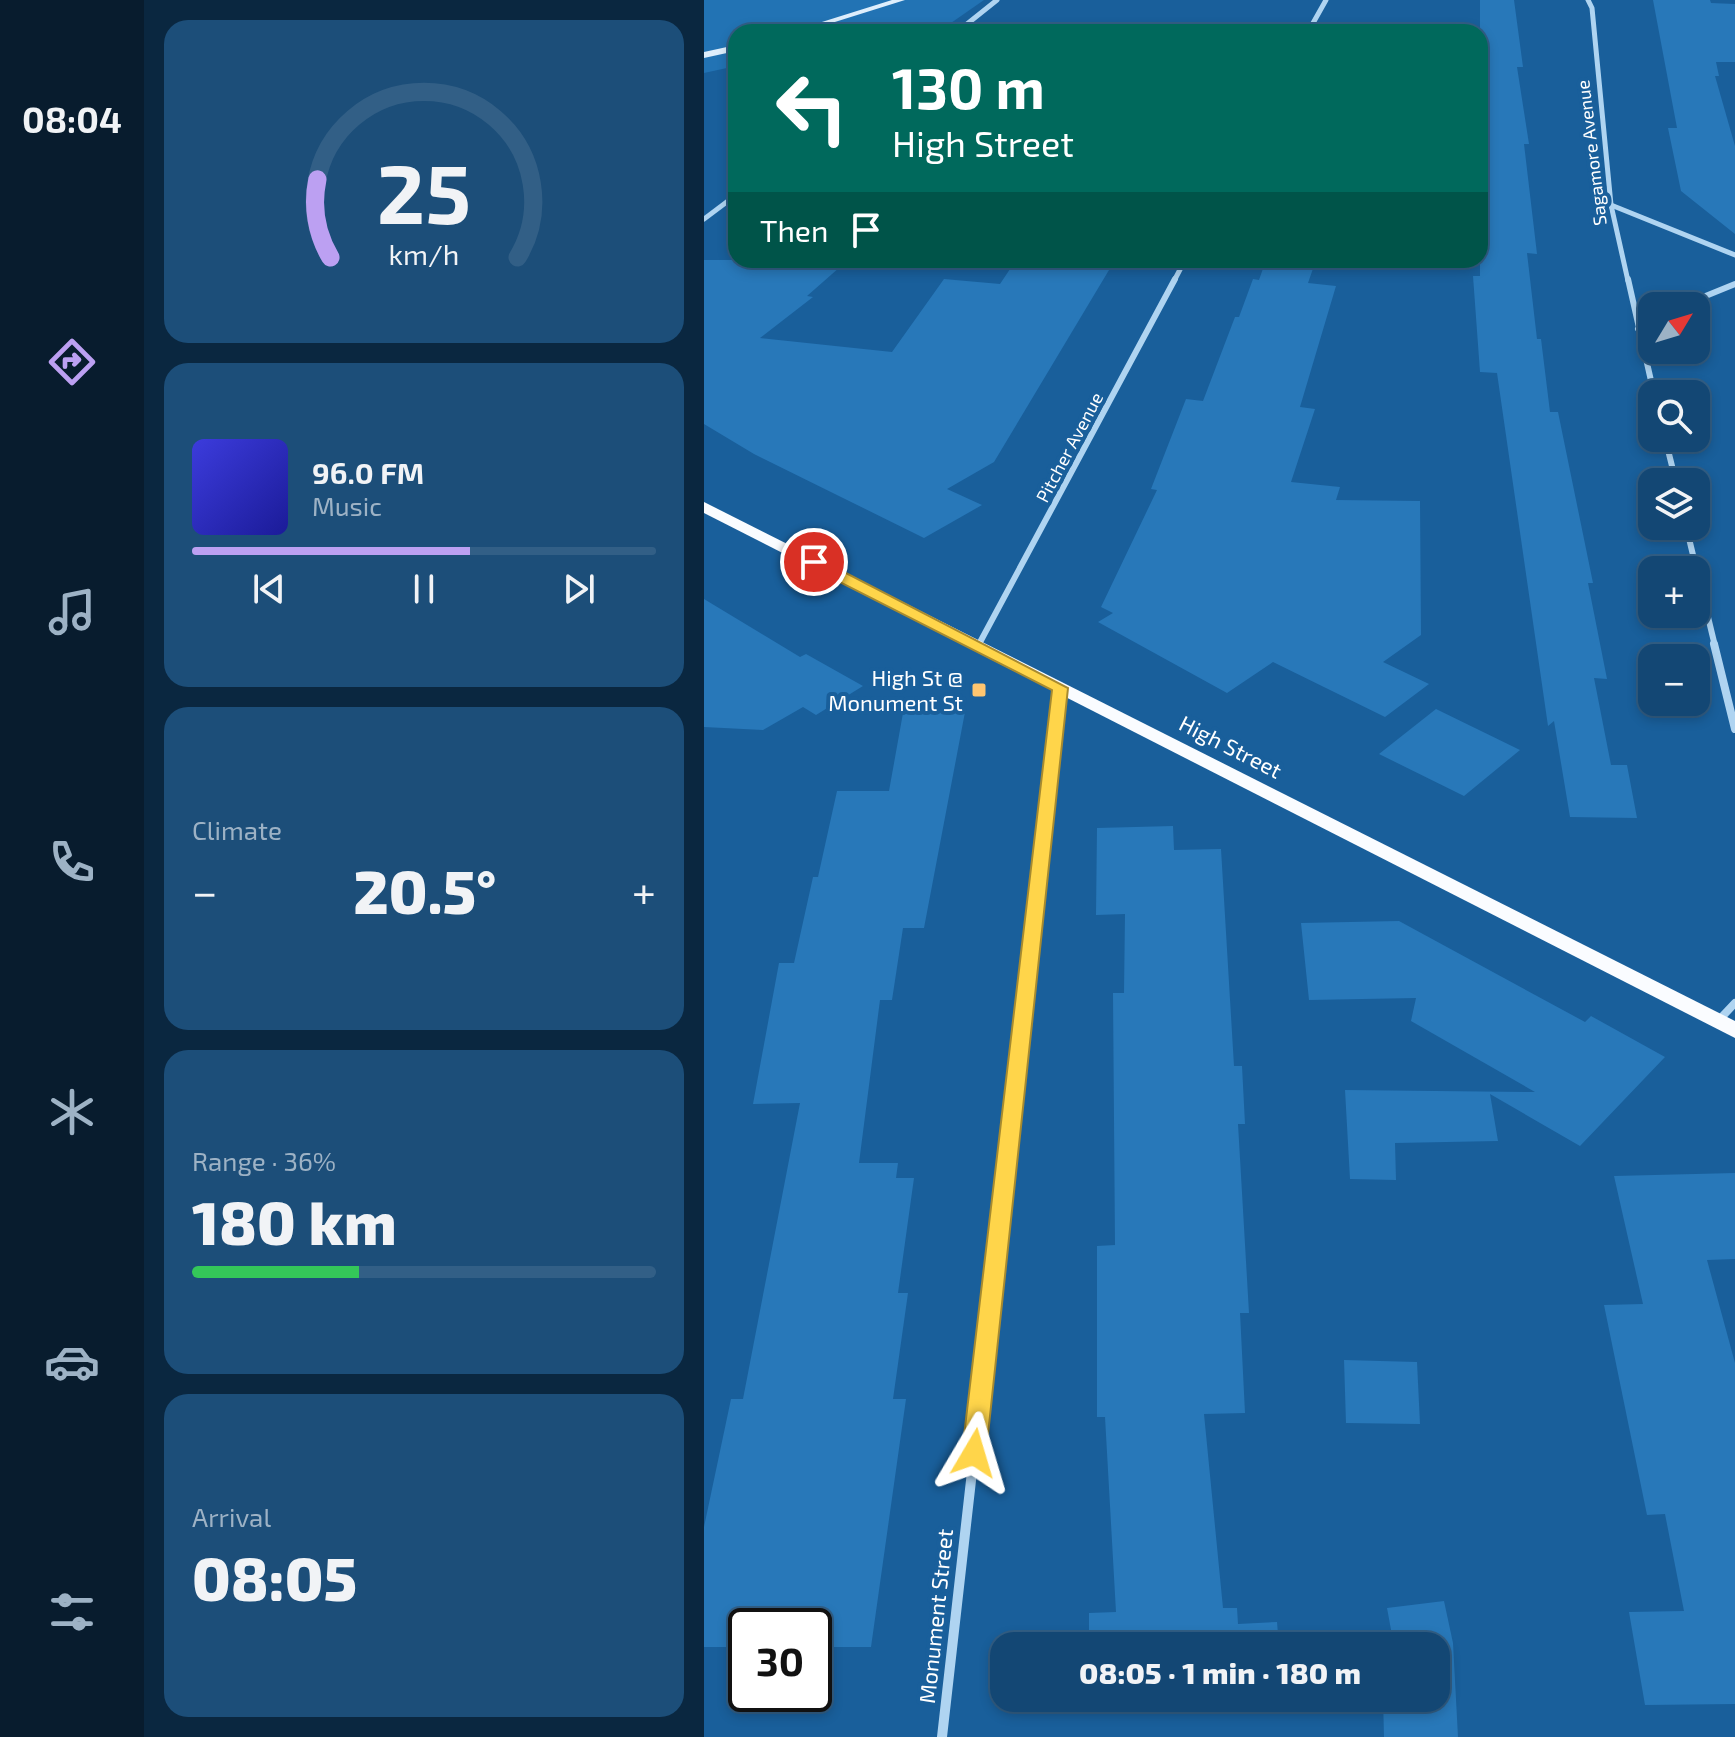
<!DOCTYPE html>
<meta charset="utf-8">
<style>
:root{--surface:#134774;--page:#1c4e79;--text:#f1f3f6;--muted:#9db2c5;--line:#325f86;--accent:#bca0f2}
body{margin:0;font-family:"Exo 2",sans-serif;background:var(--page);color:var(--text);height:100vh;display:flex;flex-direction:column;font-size:30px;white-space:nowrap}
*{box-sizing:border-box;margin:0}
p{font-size:26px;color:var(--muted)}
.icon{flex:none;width:44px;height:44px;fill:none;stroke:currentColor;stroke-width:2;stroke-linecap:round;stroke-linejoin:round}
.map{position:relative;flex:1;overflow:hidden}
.sheet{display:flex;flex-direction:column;gap:20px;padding:20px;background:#0a2740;width:560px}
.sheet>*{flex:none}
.banner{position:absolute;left:24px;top:24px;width:760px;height:244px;border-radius:24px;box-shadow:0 4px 12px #0003,0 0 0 2px var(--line);background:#00695c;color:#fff;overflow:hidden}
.needle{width:52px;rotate:52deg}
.buttons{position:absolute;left:934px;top:292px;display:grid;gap:16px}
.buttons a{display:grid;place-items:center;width:72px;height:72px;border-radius:16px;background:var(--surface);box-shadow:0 4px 12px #0003,0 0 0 2px var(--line);font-size:40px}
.speed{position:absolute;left:24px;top:1608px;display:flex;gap:16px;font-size:40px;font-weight:700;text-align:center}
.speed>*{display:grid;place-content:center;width:104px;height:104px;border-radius:50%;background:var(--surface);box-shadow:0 4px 12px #0003,0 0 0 2px var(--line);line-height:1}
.speed .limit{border:4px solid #111;border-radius:12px;background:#fff;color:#111}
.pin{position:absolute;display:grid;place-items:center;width:68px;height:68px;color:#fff;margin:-34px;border:4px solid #fff;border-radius:50%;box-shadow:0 2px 8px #0007}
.me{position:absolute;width:88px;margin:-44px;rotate:7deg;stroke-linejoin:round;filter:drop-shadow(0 0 6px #0008)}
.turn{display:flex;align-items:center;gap:28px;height:168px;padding:0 32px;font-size:36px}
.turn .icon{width:104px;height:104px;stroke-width:2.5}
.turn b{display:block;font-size:56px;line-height:68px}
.then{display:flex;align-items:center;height:76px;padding:0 32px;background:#0003;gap:16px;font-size:30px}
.big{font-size:60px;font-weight:800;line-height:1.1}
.sheet .card{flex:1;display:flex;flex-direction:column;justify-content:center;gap:12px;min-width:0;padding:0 28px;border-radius:24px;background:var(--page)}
.sheet .dial{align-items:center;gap:0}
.dial svg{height:208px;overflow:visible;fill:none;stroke:var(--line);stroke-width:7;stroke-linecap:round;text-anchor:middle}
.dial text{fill:var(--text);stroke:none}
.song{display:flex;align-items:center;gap:24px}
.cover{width:96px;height:96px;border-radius:12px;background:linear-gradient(135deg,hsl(240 70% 55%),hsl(240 70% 35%))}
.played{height:8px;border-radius:4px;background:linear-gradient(90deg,var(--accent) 60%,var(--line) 60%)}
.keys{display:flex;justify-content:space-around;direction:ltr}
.heat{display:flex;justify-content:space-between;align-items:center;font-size:44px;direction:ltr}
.charge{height:12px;border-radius:6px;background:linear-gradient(90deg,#34c759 36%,var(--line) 0)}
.trip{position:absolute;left:286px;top:1632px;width:460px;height:80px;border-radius:24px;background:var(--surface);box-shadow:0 4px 12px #0003,0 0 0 2px var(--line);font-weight:800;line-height:80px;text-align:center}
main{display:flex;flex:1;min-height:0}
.tab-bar{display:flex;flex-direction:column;width:144px;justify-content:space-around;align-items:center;background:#081c2e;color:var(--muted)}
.tab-bar .icon{width:56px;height:56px}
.tab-bar .active{color:var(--accent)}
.tab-bar b{font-size:36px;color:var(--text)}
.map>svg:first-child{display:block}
</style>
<main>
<nav class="tab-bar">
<b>08:04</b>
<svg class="icon active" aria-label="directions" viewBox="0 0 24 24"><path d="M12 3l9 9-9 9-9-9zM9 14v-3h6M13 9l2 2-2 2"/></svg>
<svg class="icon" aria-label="music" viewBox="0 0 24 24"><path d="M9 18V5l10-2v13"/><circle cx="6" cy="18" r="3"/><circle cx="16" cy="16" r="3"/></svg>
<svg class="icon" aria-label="phone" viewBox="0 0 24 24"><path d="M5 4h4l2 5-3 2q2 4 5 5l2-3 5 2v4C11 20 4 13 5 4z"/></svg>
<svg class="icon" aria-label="climate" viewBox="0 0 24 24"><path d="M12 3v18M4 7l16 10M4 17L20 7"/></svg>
<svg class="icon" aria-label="car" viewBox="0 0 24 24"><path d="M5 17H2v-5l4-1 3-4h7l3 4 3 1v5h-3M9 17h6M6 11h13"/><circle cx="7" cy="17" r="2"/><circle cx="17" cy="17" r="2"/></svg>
<svg class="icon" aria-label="filters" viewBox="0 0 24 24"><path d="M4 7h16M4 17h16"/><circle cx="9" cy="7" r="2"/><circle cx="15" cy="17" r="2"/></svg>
</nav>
<section class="sheet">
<div class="card dial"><svg viewBox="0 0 100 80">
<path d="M14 69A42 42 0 1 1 86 69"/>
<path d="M14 69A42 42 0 0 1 9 39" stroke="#bca0f2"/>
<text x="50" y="56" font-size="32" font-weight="700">25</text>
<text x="50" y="72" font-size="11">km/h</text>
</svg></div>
<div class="card">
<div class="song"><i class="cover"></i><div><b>96.0 FM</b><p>Music</p></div></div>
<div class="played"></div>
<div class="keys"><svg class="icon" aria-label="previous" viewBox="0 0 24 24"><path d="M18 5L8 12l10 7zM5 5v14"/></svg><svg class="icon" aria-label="pause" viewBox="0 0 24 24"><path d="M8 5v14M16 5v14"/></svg><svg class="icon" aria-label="next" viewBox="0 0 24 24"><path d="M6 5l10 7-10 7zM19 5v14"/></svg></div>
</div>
<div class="card"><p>Climate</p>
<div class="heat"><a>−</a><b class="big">20.5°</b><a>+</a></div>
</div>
<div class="card"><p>Range · 36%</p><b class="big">180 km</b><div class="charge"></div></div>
<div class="card"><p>Arrival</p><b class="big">08:05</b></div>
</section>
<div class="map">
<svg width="1031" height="1737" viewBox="0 0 1031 1737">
<rect width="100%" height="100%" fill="#195f9b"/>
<path fill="#2273b4" d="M0 0H280L234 32H32V66L0 73Z"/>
<g fill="#2878b9">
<path d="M776 0H810L819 67H813L825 144H820L833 254 823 253 833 339H837L846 412H854L889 583H884L903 679 890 678 907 765H923L933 818 866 817 850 721 844 726 793 373 776 372 769 276H776Z"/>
<path d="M949 0H1006L1007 3 1031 4V62H1012L1015 76H1011L1031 146V234L977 191 964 128H973Z"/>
<path d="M0 260H144L103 296 109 297 56 338 188 352 240 279 296 284 312 260H411L290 462 243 489 278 505 220 538 50 454 0 424Z"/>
<path d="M562 260H612L604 283 632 286 596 407 611 409 587 482 636 487 632 500 716 501 717 635 679 662 725 684 681 717 569 662 523 693 394 622 409 613 397 607 453 490 447 489 482 399 499 401 531 317H535L549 279 555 280Z"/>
<path d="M0 599 96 657 102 654 159 686 112 715 99 707 59 730 0 727Z"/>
<path d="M732 709 816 750 760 796 675 754Z"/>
<path d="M261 712 220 928H199L188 1000H176L155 1163H194L192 1178H210L194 1293H204L189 1399H202L167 1647H110V1626H42V1647H0V1527L27 1399H39L96 1103 49 1104 75 963H90L109 877H114L133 791H185L199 713Z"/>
<path d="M469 826 470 850 517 849 530 1066H538L541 1124H534L545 1313H536L541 1413 500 1414 519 1608H533L534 1624 573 1622 575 1646H385V1613L412 1612 401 1417H393V1246L411 1245 409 993H420L421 914 392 915 393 828Z"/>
<path d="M695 921 881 1022 887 1016 961 1057 876 1146 786 1094 794 1141 691 1143 692 1180 646 1179 641 1090 831 1092 707 1021 712 998 605 1000 597 923Z"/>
<path d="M1031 1173V1259L1003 1260 1031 1363V1704L941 1705 925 1612 980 1611 961 1514 943 1515 900 1305 939 1304 910 1176Z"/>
<path d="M640 1360 713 1362 716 1424 642 1423Z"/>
<path d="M740 1601 749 1643 754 1737H680L679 1698H732V1646H690L683 1608Z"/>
<path d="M385 1698H580V1703L385 1712Z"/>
</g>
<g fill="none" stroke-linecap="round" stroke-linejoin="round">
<g stroke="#afd4f1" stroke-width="5">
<path d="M884 0 888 8 907 205 924 281"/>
<path d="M253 32 293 0"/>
<path d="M604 32 622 0"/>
<path d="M907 205 1031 255"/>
<path d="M0 219 32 195"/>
<path d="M470 281 481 260"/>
</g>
<g stroke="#afd4f1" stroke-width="6">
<path d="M924 279 950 394"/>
<path d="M977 306 1031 284"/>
<path d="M934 329 948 321"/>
<path d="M961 438 972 482"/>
<path d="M982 526 1011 646"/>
<path d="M274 646 471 279"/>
</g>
<g stroke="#afd4f1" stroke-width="8">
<path d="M1010 644 1031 729"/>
<path d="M1014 1021 1031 1003"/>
<path d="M307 1120 356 688"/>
</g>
<path stroke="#afd4f1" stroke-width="10" d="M238 1737 308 1118"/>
<g fill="#deeefc" fill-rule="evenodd">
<path d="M188 0H201L99 32H86Z"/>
<path d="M32 45V51L0 58V52Z"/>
</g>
<path fill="#fafcff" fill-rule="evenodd" d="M0 502 1031 1021V1038L0 513Z"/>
</g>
<path fill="#ffd54a" stroke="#a68a30" stroke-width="2" d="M104 559H115L364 688 282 1453 278 1461 270 1464 261 1461 258 1453 348 690 104 566Z"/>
<rect fill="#ffc670" stroke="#195f9b" stroke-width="3" x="267" y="682" width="16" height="16" rx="4"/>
<g text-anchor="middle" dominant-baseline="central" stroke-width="8" stroke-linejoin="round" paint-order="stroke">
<g font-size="18" fill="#fff" stroke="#195f9b">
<text transform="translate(887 153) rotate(-97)">Sagamore Avenue</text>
<text transform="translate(365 447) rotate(-62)">Pitcher Avenue</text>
</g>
<g font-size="22" fill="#fff" stroke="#195f9b" text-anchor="end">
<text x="259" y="677">High St @<tspan x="259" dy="25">Monument St</tspan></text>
</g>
<g font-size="22" fill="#fff" stroke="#195f9b">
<text transform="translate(527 746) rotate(27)">High Street</text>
<text transform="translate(231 1616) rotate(-84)">Monument Street</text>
</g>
</g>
</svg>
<div class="buttons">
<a><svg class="needle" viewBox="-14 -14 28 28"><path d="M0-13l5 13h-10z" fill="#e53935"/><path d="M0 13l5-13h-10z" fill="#9db2c5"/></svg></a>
<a><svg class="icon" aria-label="search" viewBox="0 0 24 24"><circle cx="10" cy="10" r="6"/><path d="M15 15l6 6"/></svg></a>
<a><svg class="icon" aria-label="layers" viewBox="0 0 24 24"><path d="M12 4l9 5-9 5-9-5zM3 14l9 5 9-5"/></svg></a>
<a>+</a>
<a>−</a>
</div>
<div class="speed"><div class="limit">30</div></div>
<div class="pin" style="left:110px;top:562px;background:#d93025"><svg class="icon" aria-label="arrive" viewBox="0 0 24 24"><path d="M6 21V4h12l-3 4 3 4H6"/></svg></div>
<svg class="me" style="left:270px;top:1453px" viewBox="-20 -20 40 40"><path d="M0-17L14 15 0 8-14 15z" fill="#ffd54a" stroke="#fff" stroke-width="4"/></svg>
<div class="trip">08:05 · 1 min · 180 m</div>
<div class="banner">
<div class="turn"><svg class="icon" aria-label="left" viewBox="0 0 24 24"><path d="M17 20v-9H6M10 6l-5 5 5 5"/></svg><div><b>130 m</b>High Street</div></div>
<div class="then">Then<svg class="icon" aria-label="arrive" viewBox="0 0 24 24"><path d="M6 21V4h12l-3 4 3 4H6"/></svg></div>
</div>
</div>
</main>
